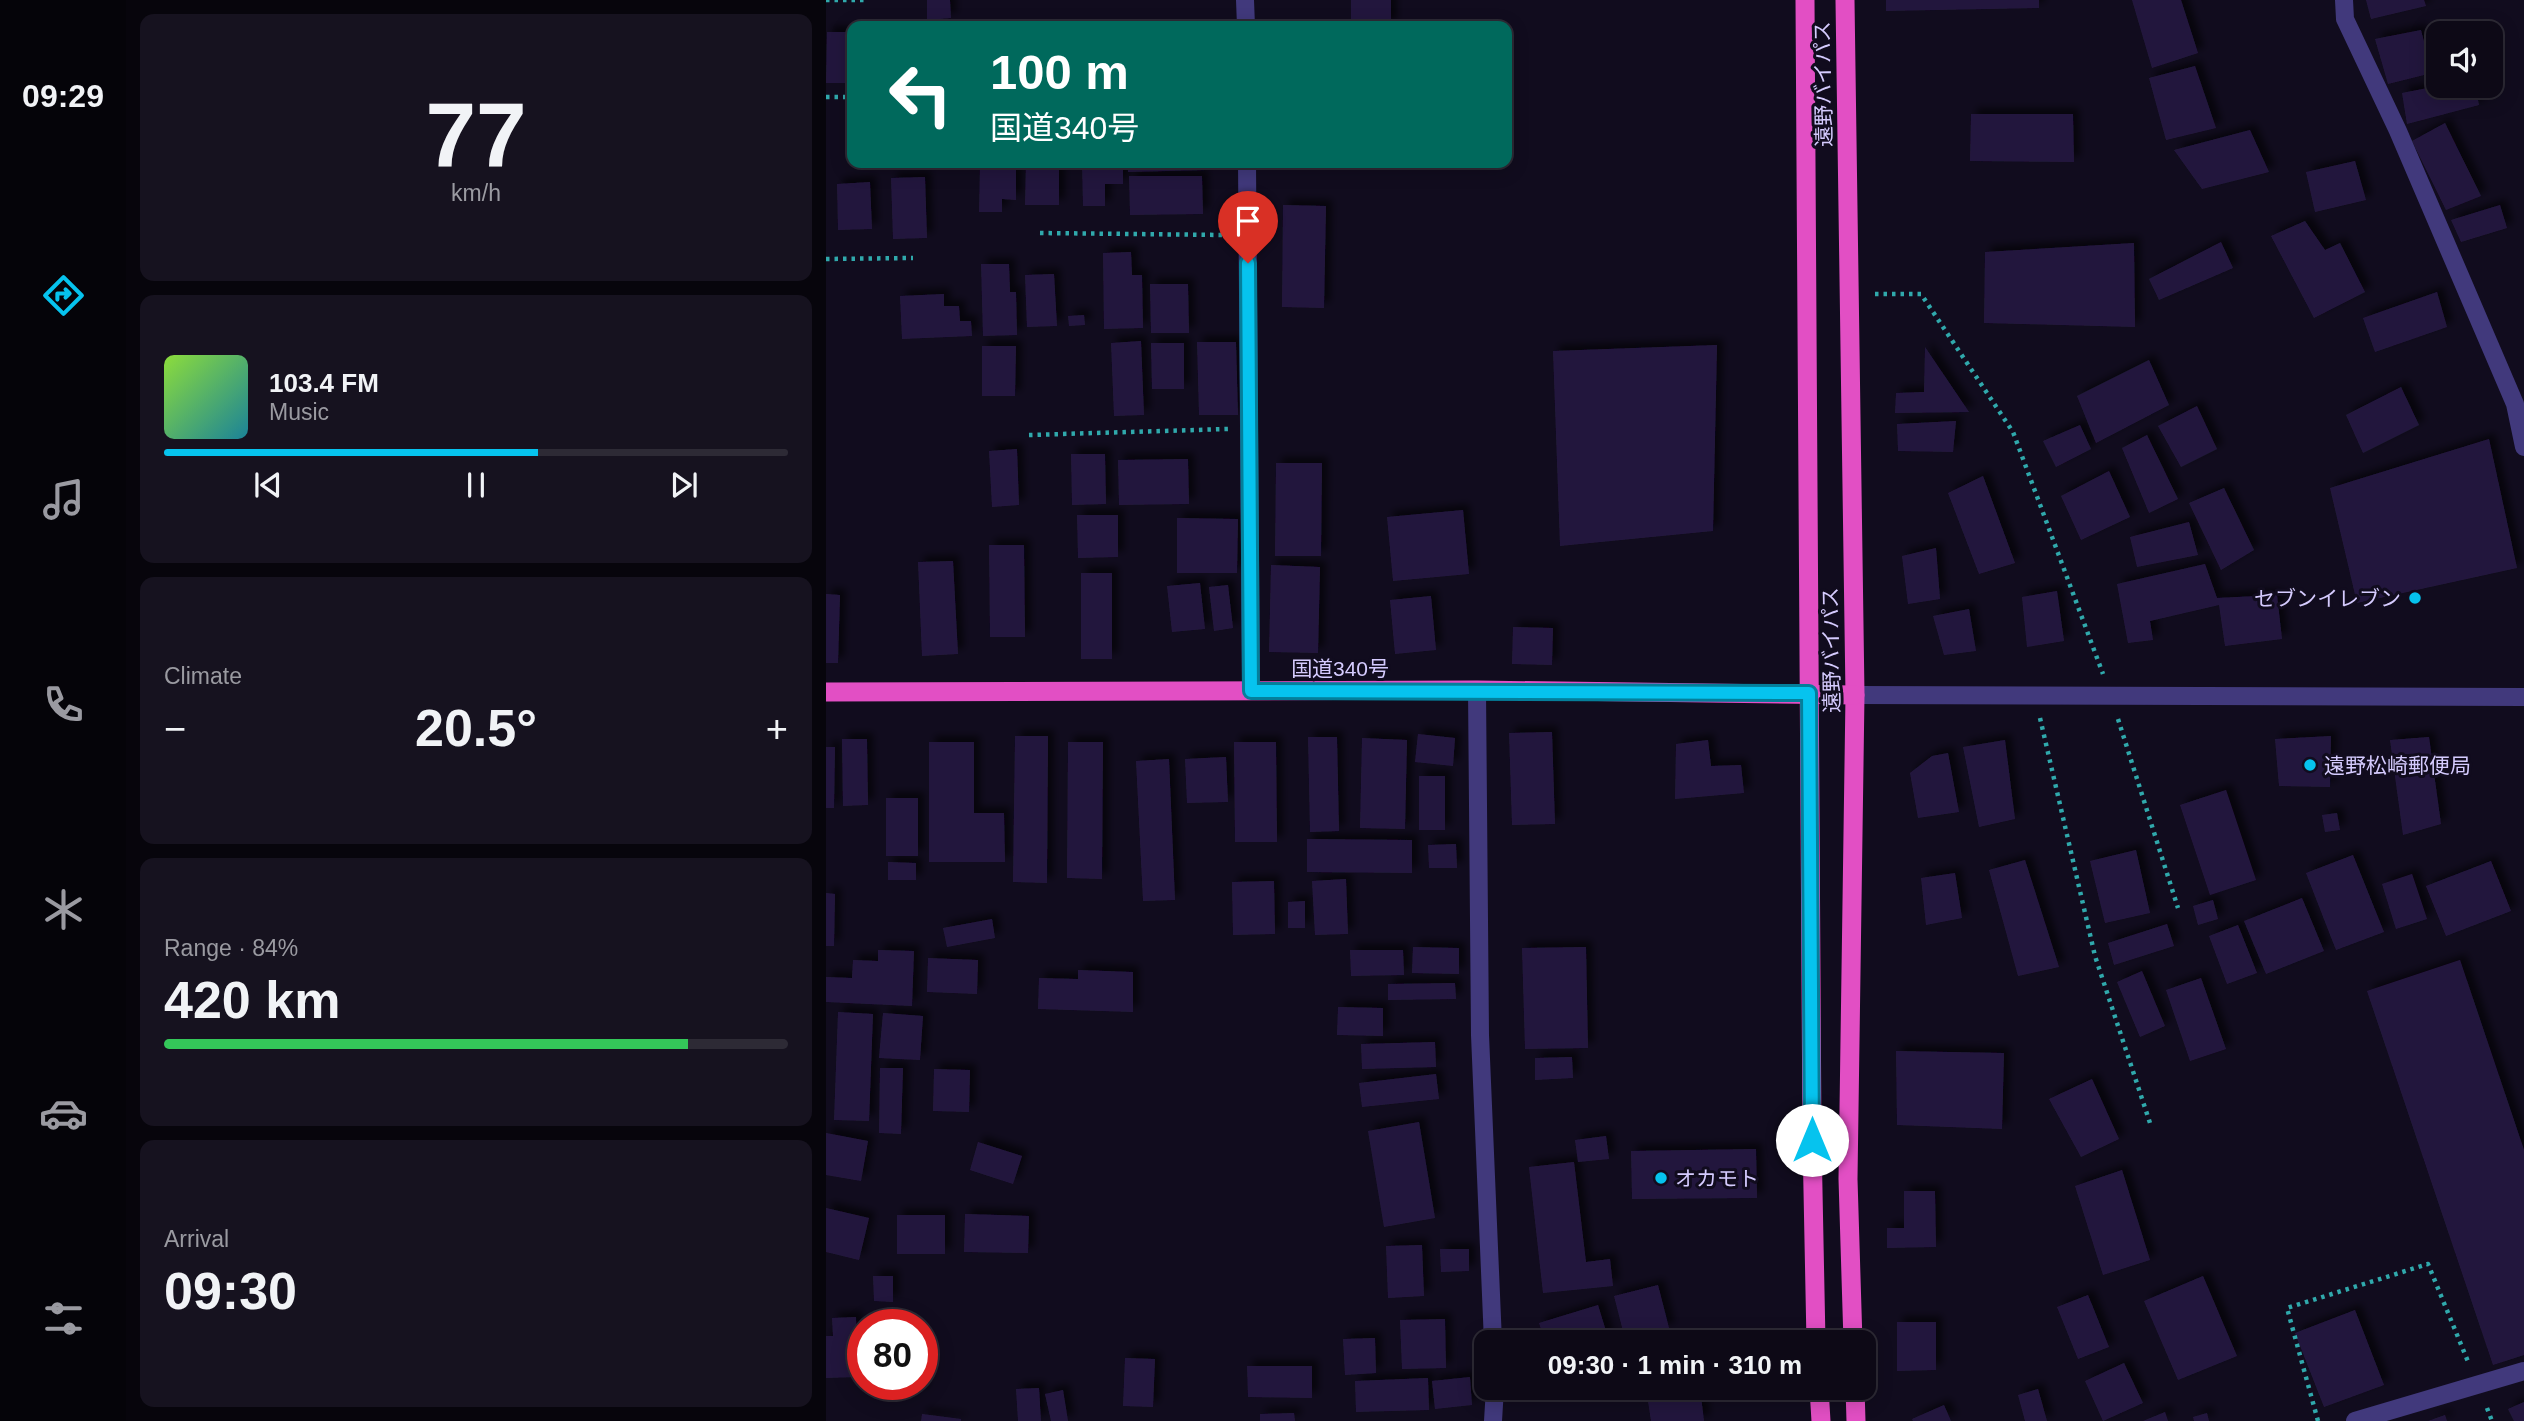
<!DOCTYPE html>
<meta charset="utf-8">
<style>
:root{--surface:#0d0916;--page:#16121f;--text:#f1f3f6;--muted:#9a9aa1;--line:#2d2a35;--accent:#06c3ee}
body{margin:0;font-family:Helvetica,"Noto Sans JP",sans-serif;background:var(--page);color:var(--text);height:100vh;display:flex;flex-direction:column;font-size:26px;white-space:nowrap}
*{box-sizing:border-box;margin:0}
p{font-size:23px;color:var(--muted)}
.icon{flex:none;width:38px;height:38px;fill:none;stroke:currentColor;stroke-width:2;stroke-linecap:round;stroke-linejoin:round}
.map{position:relative;flex:1;overflow:hidden}
.drawer{display:flex;flex-direction:column;gap:14px;padding:14px;background:#07050c;width:700px}
.drawer>*{flex:none}
.banner{position:absolute;left:21px;top:21px;width:665px;height:147px;border-radius:14px;box-shadow:0 4px 18px #0003,0 0 0 2px var(--line);background:#00695c;color:#fff;overflow:hidden}
.fabs{position:absolute;left:1600px;top:21px;display:grid;gap:14px}
.fabs a{display:grid;place-items:center;width:77px;height:77px;border-radius:14px;background:var(--surface);box-shadow:0 4px 18px #0003,0 0 0 2px var(--line);font-size:35px}
.speed{position:absolute;left:21px;top:1309px;display:flex;gap:14px;font-size:35px;font-weight:700;text-align:center}
.speed>*{display:grid;place-content:center;width:91px;height:91px;border-radius:50%;background:var(--surface);box-shadow:0 4px 18px #0003,0 0 0 2px var(--line);line-height:1}
.speed .limit{border:10px solid #d22;background:#fff;color:#111}
.pin{position:absolute;display:grid;place-items:center;width:60px;height:60px;color:#fff;margin:-72px -30px;border-radius:50% 50% 50% 0;rotate:-45deg;box-shadow:0 0 7px #0007}
.pin .icon{rotate:45deg}
.me{position:absolute;width:77px;margin:-38px;rotate:0deg;stroke-linejoin:round;filter:drop-shadow(0 0 5px #0008)}
.turn{display:flex;align-items:center;gap:24px;height:147px;padding:0 28px;font-size:32px}
.turn .icon{width:91px;height:91px;stroke-width:2.5}
.turn b{display:block;font-size:49px;line-height:60px}
.big{font-size:52px;font-weight:700;line-height:1.1}
.drawer .widget{flex:1;display:flex;flex-direction:column;justify-content:center;gap:10px;min-width:0;padding:0 24px;border-radius:14px;background:var(--page)}
.drawer .dial{align-items:center;gap:0}
.dial b{font-size:91px;line-height:1}
.song{display:flex;align-items:center;gap:21px}
.cover{width:84px;height:84px;border-radius:10px;background:linear-gradient(135deg,hsl(90 70% 55%),hsl(190 70% 35%))}
.played{height:7px;border-radius:4px;background:linear-gradient(90deg,var(--accent) 60%,var(--line) 60%)}
.keys{display:flex;justify-content:space-around;direction:ltr}
.heat{display:flex;justify-content:space-between;align-items:center;font-size:38px;direction:ltr}
.charge{height:10px;border-radius:5px;background:linear-gradient(90deg,#34c759 84%,var(--line) 0)}
.trip{position:absolute;left:648px;top:1330px;width:402px;height:70px;border-radius:14px;background:var(--surface);box-shadow:0 4px 18px #0003,0 0 0 2px var(--line);font-weight:700;line-height:70px;text-align:center}
main{display:flex;flex:1;min-height:0}
.menu{display:flex;flex-direction:column;width:126px;justify-content:space-around;align-items:center;background:#050409;color:var(--muted)}
.menu .icon{width:49px;height:49px}
.menu .active{color:var(--accent)}
.menu b{font-size:32px;color:var(--text)}
.map>svg:first-child{display:block}
</style>
<main>
<nav class="menu">
<b>09:29</b>
<svg class="icon active" aria-label="directions" viewBox="0 0 24 24"><path d="M12 3l9 9-9 9-9-9zM9 14v-3h6M13 9l2 2-2 2"/></svg>
<svg class="icon" aria-label="music" viewBox="0 0 24 24"><path d="M9 18V5l10-2v13"/><circle cx="6" cy="18" r="3"/><circle cx="16" cy="16" r="3"/></svg>
<svg class="icon" aria-label="phone" viewBox="0 0 24 24"><path d="M5 4h4l2 5-3 2q2 4 5 5l2-3 5 2v4C11 20 4 13 5 4z"/></svg>
<svg class="icon" aria-label="climate" viewBox="0 0 24 24"><path d="M12 3v18M4 7l16 10M4 17L20 7"/></svg>
<svg class="icon" aria-label="car" viewBox="0 0 24 24"><path d="M5 17H2v-5l4-1 3-4h7l3 4 3 1v5h-3M9 17h6M6 11h13"/><circle cx="7" cy="17" r="2"/><circle cx="17" cy="17" r="2"/></svg>
<svg class="icon" aria-label="filters" viewBox="0 0 24 24"><path d="M4 7h16M4 17h16"/><circle cx="9" cy="7" r="2"/><circle cx="15" cy="17" r="2"/></svg>
</nav>
<section class="drawer">
<div class="widget dial"><b>77</b><p>km/h</p></div>
<div class="widget">
<div class="song"><i class="cover"></i><div><b>103.4 FM</b><p>Music</p></div></div>
<div class="played"></div>
<div class="keys"><svg class="icon" aria-label="previous" viewBox="0 0 24 24"><path d="M18 5L8 12l10 7zM5 5v14"/></svg><svg class="icon" aria-label="pause" viewBox="0 0 24 24"><path d="M8 5v14M16 5v14"/></svg><svg class="icon" aria-label="next" viewBox="0 0 24 24"><path d="M6 5l10 7-10 7zM19 5v14"/></svg></div>
</div>
<div class="widget"><p>Climate</p>
<div class="heat"><a>−</a><b class="big">20.5°</b><a>+</a></div>
</div>
<div class="widget"><p>Range · 84%</p><b class="big">420 km</b><div class="charge"></div></div>
<div class="widget"><p>Arrival</p><b class="big">09:30</b></div>
</section>
<div class="map">
<svg width="1698" height="1421" viewBox="0 0 1698 1421">
<defs>
<filter id="shadow"><feDropShadow dx="6" dy="-6" stdDeviation="3.5" flood-color="#0009"/></filter>
</defs>
<rect width="100%" height="100%" fill="#110c1e"/>
<g fill="#24193e" filter="url(#shadow)">
<path d="M101 0H124L125 18 101 20Z"/>
<rect x="525" y="0" width="40" height="26"/>
<path d="M1060 0H1213V8L1060 11Z"/>
<path d="M1306 0H1355L1372 53 1326 68Z"/>
<path d="M1540 0H1598L1600 6 1545 19Z"/>
<path d="M1595 30 1606 73 1562 84 1549 39Z"/>
<path d="M1 32H26V83H0Z"/>
<path d="M1369 66 1390 128 1340 140 1323 78Z"/>
<path d="M1612 86H1649L1653 105 1581 124 1576 93Z"/>
<path d="M1145 114H1247L1248 162 1144 161Z"/>
<path d="M1619 123 1655 196 1620 210 1586 141Z"/>
<path d="M1424 130 1443 172 1376 189 1348 150Z"/>
<path d="M1529 161 1540 200 1489 212 1480 172Z"/>
<rect x="72" y="163" width="63" height="7"/>
<path d="M154 163H190V200L176 199V212H153Z"/>
<path d="M200 163H233V205H199Z"/>
<path d="M256 163H297V184H279V206H257Z"/>
<path d="M302 163H380V170L302 172Z"/>
<path d="M303 176H376L377 214 304 215Z"/>
<path d="M99 177 101 238 67 239 65 178Z"/>
<path d="M44 182 46 229 12 230 11 184Z"/>
<path d="M457 205 500 206 498 308 456 307Z"/>
<path d="M1674 205 1681 228 1635 242 1625 220Z"/>
<path d="M1479 221 1499 250 1514 243 1539 292 1488 318 1445 236Z"/>
<path d="M1395 242 1407 268 1333 300 1323 279Z"/>
<path d="M1308 243 1309 327 1158 323 1159 252Z"/>
<path d="M305 252 306 275H316L317 328 278 329 277 253Z"/>
<path d="M155 264H183L184 292H190L191 335 157 336Z"/>
<path d="M228 274 231 326 201 327 199 275Z"/>
<path d="M324 284H362L363 333H325Z"/>
<path d="M1611 292 1621 327 1549 352 1537 318Z"/>
<path d="M118 294V306H133L134 321H145L146 336 76 339 74 296Z"/>
<path d="M258 315 259 325 243 326 242 316Z"/>
<path d="M315 341 318 415 288 416 285 343Z"/>
<path d="M371 342H410L412 415H373Z"/>
<path d="M325 343H358V389H326Z"/>
<path d="M891 345 887 531 734 546 727 351Z"/>
<path d="M156 346H190L189 396H156Z"/>
<path d="M1099 347 1143 412 1069 413 1070 393 1098 392Z"/>
<path d="M1323 360 1343 405 1270 443 1251 396Z"/>
<path d="M1575 387 1593 425 1537 453 1520 415Z"/>
<path d="M1371 406 1391 449 1355 467 1332 426Z"/>
<path d="M1130 421 1127 452 1072 451 1071 424Z"/>
<path d="M1254 425 1265 449 1230 467 1217 441Z"/>
<path d="M1321 435 1352 499 1323 513 1296 448Z"/>
<path d="M1663 439 1691 568 1531 603 1504 488Z"/>
<path d="M191 449 193 505 166 507 163 451Z"/>
<path d="M245 454H279L280 504 246 505Z"/>
<path d="M362 459 363 504 293 505 292 460Z"/>
<path d="M450 463H496L495 556H449Z"/>
<path d="M1283 471 1304 517 1255 540 1235 496Z"/>
<path d="M1157 476 1189 563 1153 574 1122 493Z"/>
<path d="M1398 488 1428 550 1395 570 1363 503Z"/>
<path d="M637 510 643 574 567 581 561 517Z"/>
<path d="M251 515H292V557L252 558Z"/>
<path d="M351 518 412 519 411 573H351Z"/>
<path d="M1363 522 1372 555 1311 567 1304 537Z"/>
<path d="M163 545H198L199 637H164Z"/>
<path d="M1110 548 1114 599 1082 604 1076 556Z"/>
<path d="M127 561 132 654 96 656 92 562Z"/>
<path d="M1379 564 1391 598 1451 595 1456 639 1399 646 1393 605 1324 621 1327 640 1302 643 1291 584Z"/>
<path d="M445 565 494 567 492 653 443 652Z"/>
<rect x="255" y="573" width="31" height="86"/>
<path d="M374 583 379 629 346 632 341 586Z"/>
<path d="M402 585 407 628 388 631 383 587Z"/>
<path d="M1231 591 1238 641 1201 647 1196 597Z"/>
<path d="M0 594 14 595 12 663H0Z"/>
<path d="M605 596 610 650 569 654 564 600Z"/>
<path d="M1143 609 1150 651 1118 655 1107 616Z"/>
<path d="M687 627 727 628 726 665 686 664Z"/>
<path d="M726 732 729 824 686 825 683 733Z"/>
<path d="M592 734 629 738 627 766 589 762Z"/>
<path d="M189 736H222L221 883 187 882Z"/>
<path d="M1505 736 1504 787 1453 786 1449 739Z"/>
<path d="M482 737H511L513 831 484 832Z"/>
<path d="M1603 737 1615 824 1577 835 1564 740Z"/>
<path d="M536 738 581 740 579 829 534 828Z"/>
<path d="M16 739H41L42 805 17 806Z"/>
<path d="M882 740 885 766 915 765 918 793 849 799 850 744Z"/>
<path d="M1179 740 1189 819 1153 827 1137 747Z"/>
<path d="M103 742H148V813H178L179 862H103Z"/>
<path d="M242 742H277L276 879 241 878Z"/>
<path d="M408 742H450L451 842H409Z"/>
<path d="M0 747H9L8 808H0Z"/>
<path d="M1122 753 1133 812 1092 818 1084 773 1106 756Z"/>
<path d="M400 757 402 802 361 803 359 759Z"/>
<path d="M343 759 349 900 317 901 310 761Z"/>
<rect x="593" y="776" width="26" height="54"/>
<path d="M1400 790 1430 880 1384 895 1354 805Z"/>
<rect x="60" y="798" width="32" height="58"/>
<path d="M1511 813 1514 830 1499 832 1496 815Z"/>
<path d="M481 839 586 840V873L481 872Z"/>
<path d="M630 844 631 868H603L602 845Z"/>
<path d="M1310 850 1324 913 1279 923 1264 861Z"/>
<path d="M1527 855 1558 932 1510 950 1480 873Z"/>
<path d="M1199 860 1233 967 1192 976 1163 870Z"/>
<path d="M1665 861 1685 911 1620 936 1600 886Z"/>
<path d="M62 862 90 863V880H62Z"/>
<path d="M1129 873 1136 918 1100 925 1095 878Z"/>
<path d="M1586 874 1601 919 1570 929 1556 884Z"/>
<path d="M520 879 522 934 489 935 486 881Z"/>
<path d="M448 881 449 934 407 935 406 882Z"/>
<path d="M0 893 9 894 8 946H0Z"/>
<path d="M1476 898 1498 951 1440 974 1418 921Z"/>
<path d="M1387 900 1392 919 1372 925 1367 906Z"/>
<path d="M479 901V928H462V902Z"/>
<path d="M166 919 169 938 121 947 117 928Z"/>
<path d="M1341 924 1348 946 1288 965 1282 943Z"/>
<path d="M1412 925 1431 973 1401 984 1383 936Z"/>
<path d="M587 947 633 948V974L586 973Z"/>
<path d="M760 947 762 1048 699 1049 696 948Z"/>
<path d="M52 950 88 951 86 1006 0 1002V977L26 978 27 960 52 961Z"/>
<path d="M524 950H577L578 975 525 976Z"/>
<path d="M102 958 152 960 151 994 101 992Z"/>
<path d="M1634 960 1698 1150V1355L1667 1365 1541 991Z"/>
<path d="M252 970 307 972V1012L212 1009 213 978 252 979Z"/>
<path d="M1316 971 1339 1026 1314 1037 1291 982Z"/>
<path d="M1375 978 1400 1049 1364 1061 1340 990Z"/>
<path d="M629 983 630 999 562 1000V984Z"/>
<path d="M512 1007 557 1008V1036L511 1035Z"/>
<path d="M12 1012 47 1014 43 1121 8 1120Z"/>
<path d="M57 1013 97 1016 94 1060 53 1058Z"/>
<path d="M609 1042 610 1067 536 1069 535 1044Z"/>
<path d="M1070 1051 1178 1053 1176 1129 1071 1125Z"/>
<path d="M746 1057 747 1078 709 1080V1058Z"/>
<path d="M54 1068H77L75 1134 53 1133Z"/>
<path d="M108 1069 144 1070 143 1112 107 1111Z"/>
<path d="M610 1074 613 1099 536 1107 533 1083Z"/>
<path d="M1266 1079 1293 1139 1255 1157 1223 1099Z"/>
<path d="M593 1122 609 1218 558 1227 542 1131Z"/>
<path d="M0 1133 42 1141 35 1181 0 1175Z"/>
<path d="M780 1136 783 1159 752 1162 749 1140Z"/>
<path d="M152 1142 196 1156 187 1184 144 1170Z"/>
<path d="M930 1149 931 1198 806 1199 805 1151Z"/>
<path d="M748 1162 760 1262 784 1259 787 1286 717 1293 703 1167Z"/>
<path d="M1296 1170 1324 1260 1277 1275 1249 1186Z"/>
<path d="M1078 1191H1109L1110 1247 1061 1248V1228H1078Z"/>
<path d="M0 1208 43 1218 33 1260 0 1252Z"/>
<path d="M139 1214 203 1216 202 1253 138 1252Z"/>
<rect x="71" y="1215" width="48" height="39"/>
<path d="M596 1245 598 1296 562 1298 560 1246Z"/>
<path d="M614 1249H643V1271L615 1272Z"/>
<path d="M47 1276H67V1302L48 1301Z"/>
<path d="M1377 1276 1411 1356 1352 1380 1318 1301Z"/>
<path d="M832 1285 843 1328 799 1339 788 1296Z"/>
<path d="M1262 1295 1283 1347 1252 1359 1231 1307Z"/>
<path d="M772 1305 783 1341 719 1342 713 1323Z"/>
<path d="M1529 1310 1558 1385 1498 1407 1469 1333Z"/>
<path d="M30 1317 32 1377 0 1378V1336H7L6 1318Z"/>
<path d="M619 1319 620 1368 576 1369 574 1320Z"/>
<path d="M1071 1322H1110V1370L1071 1371Z"/>
<path d="M549 1338 550 1373 519 1375 517 1339Z"/>
<path d="M299 1358 329 1359 327 1407 297 1406Z"/>
<path d="M1298 1363 1317 1403 1277 1421 1259 1381Z"/>
<path d="M421 1366H486V1398L422 1397Z"/>
<path d="M644 1377 646 1405 609 1409 606 1381Z"/>
<path d="M602 1378 603 1410 530 1412 529 1381Z"/>
<path d="M55 1384H96V1392L54 1391Z"/>
<path d="M213 1388 215 1421H192L190 1389Z"/>
<path d="M820 1388H874L878 1421H825Z"/>
<path d="M1212 1389 1221 1421H1199L1192 1395Z"/>
<path d="M237 1390 242 1421H225L219 1394Z"/>
<path d="M1698 1402V1421H1688L1682 1409Z"/>
<path d="M1118 1405 1125 1421H1087L1086 1419Z"/>
<path d="M1339 1412 1342 1421H1317Z"/>
<path d="M468 1413 469 1421H434V1414Z"/>
<path d="M1381 1413 1383 1421H1368L1367 1417Z"/>
<path d="M96 1414 135 1419V1421H95Z"/>
<path d="M1619 1415 1621 1421H1602Z"/>
</g>
<g fill="none" stroke-linecap="round" stroke-linejoin="round">
<g stroke="#30a9ac" stroke-width="4.5" stroke-dasharray="3.5 5" stroke-linecap="butt">
<path d="M0 0H38"/>
<path d="M0 97H26"/>
<path d="M214 233 399 235"/>
<path d="M0 259 87 258"/>
<path d="M1049 294H1095L1187 432 1277 674"/>
<path d="M203 435 402 429"/>
<path d="M1214 718 1269 956 1324 1123"/>
<path d="M1292 719 1352 908"/>
<path d="M1661 1408 1666 1421"/>
<path d="M1492 1421 1461 1308 1602 1264 1643 1364"/>
</g>
<g stroke="#41397c" stroke-width="18">
<path d="M419 0 420 26"/>
<path d="M1518 0 1519 19 1572 131 1689 404 1698 447"/>
<path d="M421 163 425 691"/>
<path d="M651 690 654 1035 667 1342"/>
<path d="M667 1421 669 1388"/>
<path d="M1529 1421 1698 1371"/>
</g>
<path stroke="#41397c" stroke-width="18" d="M1029 695 1698 697"/>
<g stroke="#e24fc4" stroke-width="19">
<path d="M979 0 986 1140 990 1342"/>
<path d="M1019 0 1029 695 1022 1179 1027 1342"/>
<path d="M0 692 651 690 1029 695"/>
<path d="M993 1388 995 1421"/>
<path d="M1029 1388 1030 1421"/>
</g>
</g>
<g fill="none" stroke-linecap="round" stroke-linejoin="round">
<g stroke="#047f9b" stroke-width="18">
<path id="route" d="M422 263 425 691 983 693 986 1140"/>
</g>
<use href="#route" stroke="#06c3ee" stroke-width="12"/>
</g>
<g fill="#06c3ee" stroke="#110c1e" stroke-width="2.5">
<circle cx="1589" cy="598" r="7"/>
<circle cx="1484" cy="765" r="7"/>
<circle cx="835" cy="1178" r="7"/>
</g>
<g text-anchor="middle" dominant-baseline="central" stroke-width="6" stroke-linejoin="round" paint-order="stroke">
<g font-size="21" fill="#d5cbfe" stroke="#110c1e">
<text transform="translate(997 84) rotate(-91)">遠野バイパス</text>
<text transform="translate(1005 650) rotate(-91)">遠野バイパス</text>
<text x="514" y="668">国道340号</text>
</g>
<g font-size="21" fill="#d5cbfe" stroke="#110c1e" text-anchor="start">
<text x="1575" y="598" text-anchor="end">セブンイレブン</text>
<text x="1498" y="765">遠野松崎郵便局</text>
<text x="849" y="1178">オカモト</text>
</g>
</g>
</svg>
<div class="fabs">
<a><svg class="icon" aria-label="sound" viewBox="0 0 24 24"><path d="M4 9h4l5-4v14l-5-4H4zM17 9q2 3 0 6"/></svg></a>
</div>
<div class="speed"><div class="limit">80</div></div>
<div class="pin" style="left:422px;top:263px;background:#d93025"><svg class="icon" aria-label="arrive" viewBox="0 0 24 24"><path d="M6 21V4h12l-3 4 3 4H6"/></svg></div>
<svg class="me" style="left:986px;top:1140px" viewBox="-20 -20 40 40"><circle r="19" fill="#fff"/><path d="M0-13L10 11 0 6-10 11z" fill="#06c3ee"/></svg>
<div class="trip">09:30 · 1 min · 310 m</div>
<div class="banner">
<div class="turn"><svg class="icon" aria-label="left" viewBox="0 0 24 24"><path d="M17 20v-9H6M10 6l-5 5 5 5"/></svg><div><b>100 m</b>国道340号</div></div>
</div>
</div>
</main>
